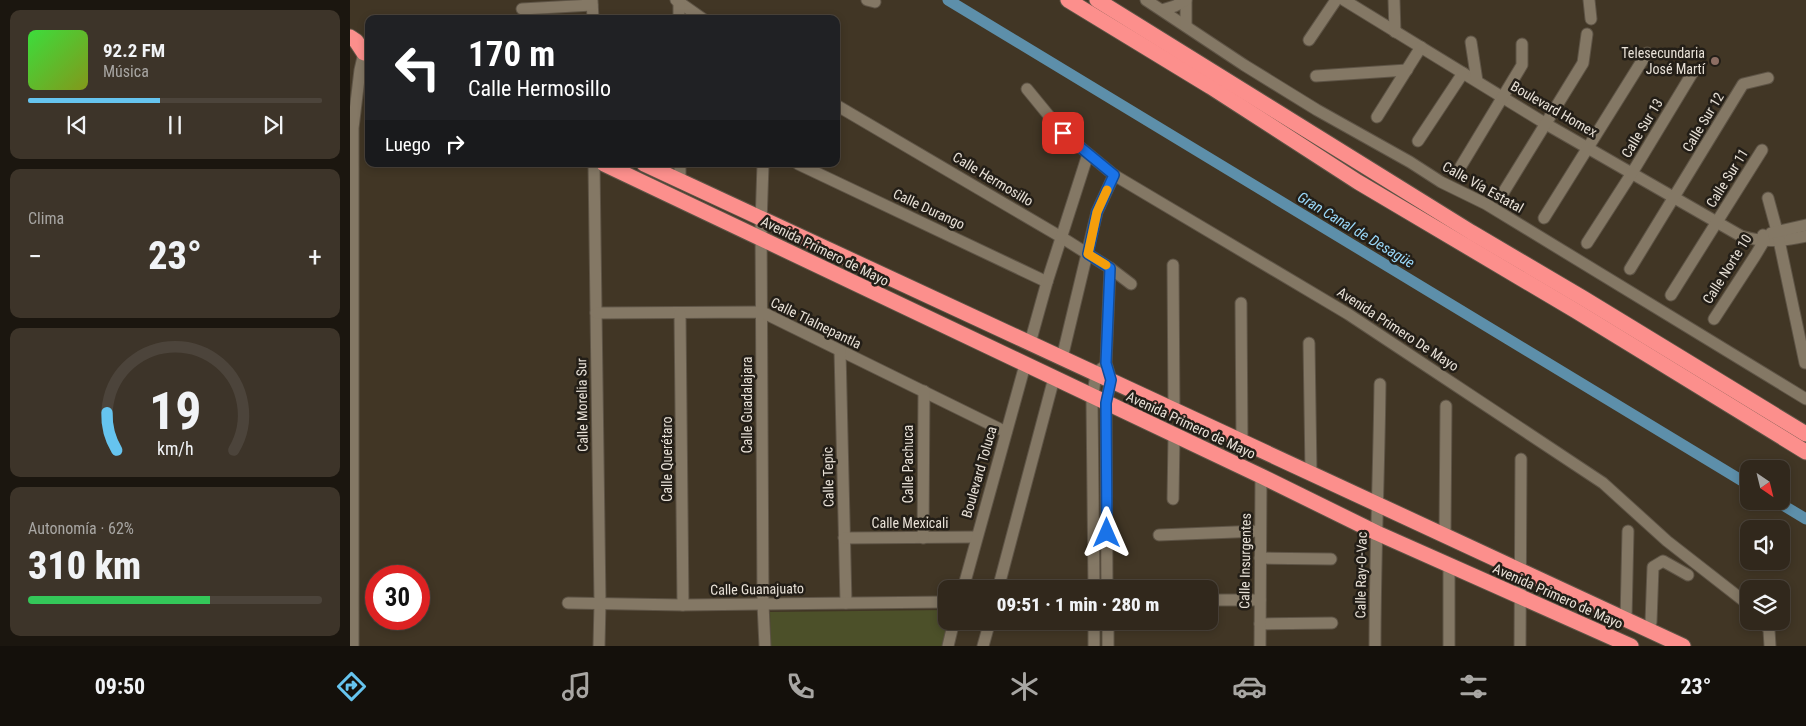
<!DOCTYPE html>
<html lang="es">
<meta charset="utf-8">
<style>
:root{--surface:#31281c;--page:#3d3429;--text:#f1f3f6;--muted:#a8a6a3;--line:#4c443b;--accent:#66c4ef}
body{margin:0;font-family:"Roboto Condensed",sans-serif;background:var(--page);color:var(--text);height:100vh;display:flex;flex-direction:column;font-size:19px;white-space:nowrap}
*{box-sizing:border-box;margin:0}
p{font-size:16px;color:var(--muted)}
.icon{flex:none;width:28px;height:28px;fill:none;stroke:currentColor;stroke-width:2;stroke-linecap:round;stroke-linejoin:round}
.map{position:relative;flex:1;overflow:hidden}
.drawer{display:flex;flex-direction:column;gap:10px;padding:10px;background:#1b160f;width:350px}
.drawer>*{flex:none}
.hud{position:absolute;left:15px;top:15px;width:475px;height:152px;border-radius:10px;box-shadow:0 2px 8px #0003,0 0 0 1px var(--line);background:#202124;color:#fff;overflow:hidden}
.needle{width:32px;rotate:145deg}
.controls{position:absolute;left:1390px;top:460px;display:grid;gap:10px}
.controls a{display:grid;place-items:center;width:50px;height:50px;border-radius:10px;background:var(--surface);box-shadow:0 2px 8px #0003,0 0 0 1px var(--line);font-size:25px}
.speed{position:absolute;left:15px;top:565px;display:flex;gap:10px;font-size:25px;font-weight:700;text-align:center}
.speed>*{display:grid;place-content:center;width:65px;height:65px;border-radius:50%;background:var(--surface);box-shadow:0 2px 8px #0003,0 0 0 1px var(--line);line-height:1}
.speed .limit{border:8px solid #d22;background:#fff;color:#111}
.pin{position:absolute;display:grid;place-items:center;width:42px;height:42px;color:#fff;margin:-21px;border-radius:10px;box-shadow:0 2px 8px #0006}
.me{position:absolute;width:55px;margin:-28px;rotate:0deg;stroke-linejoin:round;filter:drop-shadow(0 0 4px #0008)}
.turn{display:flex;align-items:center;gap:18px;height:105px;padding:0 20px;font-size:22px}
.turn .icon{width:65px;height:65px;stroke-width:2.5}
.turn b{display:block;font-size:35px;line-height:42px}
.then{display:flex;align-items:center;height:48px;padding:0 20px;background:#0003;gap:10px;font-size:19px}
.big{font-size:38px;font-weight:800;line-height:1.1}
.drawer .widget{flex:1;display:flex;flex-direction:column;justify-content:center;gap:8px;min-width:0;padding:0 18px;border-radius:10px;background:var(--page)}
.drawer .dial{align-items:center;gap:0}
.dial svg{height:130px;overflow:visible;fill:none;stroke:var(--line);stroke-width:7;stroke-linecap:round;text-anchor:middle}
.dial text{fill:var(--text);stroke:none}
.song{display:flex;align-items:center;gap:15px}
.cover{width:60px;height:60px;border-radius:8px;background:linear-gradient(135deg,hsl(120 70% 55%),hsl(70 70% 35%))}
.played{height:5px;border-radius:2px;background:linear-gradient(90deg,var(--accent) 45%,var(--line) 45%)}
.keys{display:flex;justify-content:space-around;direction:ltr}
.heat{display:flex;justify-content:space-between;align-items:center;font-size:28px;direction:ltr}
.charge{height:8px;border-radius:4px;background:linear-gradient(90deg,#34c759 62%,var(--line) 0)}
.trip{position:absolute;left:588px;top:580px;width:280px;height:50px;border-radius:10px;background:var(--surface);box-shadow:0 2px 8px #0003,0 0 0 1px var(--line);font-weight:800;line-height:50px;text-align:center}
.dock{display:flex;height:80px;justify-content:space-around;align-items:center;background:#14100b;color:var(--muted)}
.dock .icon{width:35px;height:35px}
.dock .on{color:var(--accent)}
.dock b{font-size:22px;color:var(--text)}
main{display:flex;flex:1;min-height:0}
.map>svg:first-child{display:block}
</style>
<main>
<section class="drawer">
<div class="widget">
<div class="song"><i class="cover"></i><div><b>92.2 FM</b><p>Música</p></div></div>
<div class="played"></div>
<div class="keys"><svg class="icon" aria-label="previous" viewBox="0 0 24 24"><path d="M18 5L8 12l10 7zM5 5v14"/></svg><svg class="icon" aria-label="pause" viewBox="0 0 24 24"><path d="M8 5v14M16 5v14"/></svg><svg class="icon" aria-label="next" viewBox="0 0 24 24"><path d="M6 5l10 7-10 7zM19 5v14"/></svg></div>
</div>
<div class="widget"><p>Clima</p>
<div class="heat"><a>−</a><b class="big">23°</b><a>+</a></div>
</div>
<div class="widget dial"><svg viewBox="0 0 100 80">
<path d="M14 69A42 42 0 1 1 86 69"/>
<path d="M14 69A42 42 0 0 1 8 46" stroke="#66c4ef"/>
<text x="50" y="56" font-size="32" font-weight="700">19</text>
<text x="50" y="72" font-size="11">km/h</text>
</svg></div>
<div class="widget"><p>Autonomía · 62%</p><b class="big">310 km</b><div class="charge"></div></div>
</section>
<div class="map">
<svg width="1456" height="646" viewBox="0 0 1456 646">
<rect width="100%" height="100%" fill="#413625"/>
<path fill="#4c5029" d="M596 610V621H599L592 646H421L420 612Z"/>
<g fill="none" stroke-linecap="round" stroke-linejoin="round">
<g stroke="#5d8faa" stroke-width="11">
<path d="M598 0 1399 485"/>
<path d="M1426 501 1456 519"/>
</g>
<g stroke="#5e5446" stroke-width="13">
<g id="street">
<path d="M242 0 243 19"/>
<path d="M326 0 353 19"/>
<path d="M517 0 525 2"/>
<path d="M796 0 894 65 967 110 1060 162 1091 182 1136 204 1456 399"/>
<path d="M994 0 1196 124 1391 236C1414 243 1433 241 1456 236"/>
<path d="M1044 0 1045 32"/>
<path d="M1239 0 1241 19"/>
<path d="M836 1V26"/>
<path d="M329 2V19"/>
<path d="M172 9 242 5"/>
<path d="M812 10 825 6 836 0"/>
<path d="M959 40 986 0"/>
<path d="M1121 42 1127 81"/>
<path d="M966 76 1057 70"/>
<path d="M677 89 713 133 764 175 998 314 1253 483 1317 541 1399 605"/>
<path d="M486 105 711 237 760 268 781 284"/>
<path d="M1027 117 1071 47"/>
<path d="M1068 141 1113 73"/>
<path d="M244 164 250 603 249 646"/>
<path d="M330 164V182"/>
<path d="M413 164 411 224 413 604 415 646"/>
<path d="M448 164 697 282"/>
<path d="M1111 166 1172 65V44"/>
<path d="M1153 193 1233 63 1237 34"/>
<path d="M1418 198 1427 231 1455 363"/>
<path d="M1194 218 1297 53"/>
<path d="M1421 233 1456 225"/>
<path d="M1237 243 1282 173 1343 72"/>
<path d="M823 265 824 410"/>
<path d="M1280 269 1393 84 1418 78"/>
<path d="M1321 295 1412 150"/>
<path d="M891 303 892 441"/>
<path d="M246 313 412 312 656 432"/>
<path d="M330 314 333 605"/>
<path d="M1364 319 1405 256 1414 241 1413 235"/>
<path d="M680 343 697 282 738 154"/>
<path d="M959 343 961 473"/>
<path d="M490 351 496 603"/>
<path d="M712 358 747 212 764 175"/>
<path d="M823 499 824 436"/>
<path d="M809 535 910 531"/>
<path d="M1095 535 1096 406"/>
<path d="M494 538 626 537"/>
<path d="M573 538 574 391"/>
<path d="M910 558 981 559"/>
<path d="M613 589 675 365"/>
<path d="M648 589 704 378"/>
<path d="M744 589 742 401 746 374 752 368"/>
<path d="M757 589 756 403 761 380 756 363 760 268"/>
<path d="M859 600H910"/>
<path d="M218 603 333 605 596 602"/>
<path d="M1276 619 1278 531"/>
<path d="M744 621V646"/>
<path d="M758 621V646"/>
<path d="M1413 621 1419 630 1420 646"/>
<path d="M910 624 982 623"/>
<path d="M1297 629 1301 622 1303 567 1313 561 1338 575"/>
<path d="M3 646V128L10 70 14 53"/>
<path d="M598 646 604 621"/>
<path d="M633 646 640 621"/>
<path d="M910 646 911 476"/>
<path d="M1025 646C1025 559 1029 472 1030 384"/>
<path d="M1099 646V566"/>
<path d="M1170 646 1171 459"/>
</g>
</g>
<g stroke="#5e5446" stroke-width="17">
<g id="highway">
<path d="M718 0 861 87 1008 182 1226 311 1456 452"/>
<path d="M747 0 1121 232 1233 298 1456 434"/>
<path d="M0 37 6 41 14 53"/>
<path d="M254 164 911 476 1027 533 1281 646"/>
<path d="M294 164 1333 646"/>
</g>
</g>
<use href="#street" stroke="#847865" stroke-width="11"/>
<use href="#highway" stroke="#fc8f8c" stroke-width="15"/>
</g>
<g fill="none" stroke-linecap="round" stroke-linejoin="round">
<g stroke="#114b97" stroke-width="12">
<path id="route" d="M713 133 764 175 747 212 738 254 760 268 756 363 761 380 756 403 757 533"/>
</g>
<use href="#route" stroke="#1a73e8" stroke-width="9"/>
<path stroke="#f59e0b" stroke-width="9" d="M756 265 738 254 747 212 757 190"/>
</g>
<circle fill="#8d6e63" stroke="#231e17" stroke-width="2" cx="1365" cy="61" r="5"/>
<g text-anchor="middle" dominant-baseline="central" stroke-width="5" stroke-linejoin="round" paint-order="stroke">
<g font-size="14" fill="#e8e1d7" stroke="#231e17" text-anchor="end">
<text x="1355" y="53">Telesecundaria<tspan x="1355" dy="16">José Martí</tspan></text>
</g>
<g font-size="14" fill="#e8e1d7" stroke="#231e17">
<text transform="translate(1204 109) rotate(30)">Boulevard Homex</text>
<text transform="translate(1353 122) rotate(-59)">Calle Sur 12</text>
<text transform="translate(1292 128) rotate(-59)">Calle Sur 13</text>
<text transform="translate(1377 178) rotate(-58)">Calle Sur 11</text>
<text transform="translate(643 179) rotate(31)">Calle Hermosillo</text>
<text transform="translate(1133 187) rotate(29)">Calle Vía Estatal</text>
<text transform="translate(579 209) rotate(25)">Calle Durango</text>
<text transform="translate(475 251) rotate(26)">Avenida Primero de Mayo</text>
<text transform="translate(1377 269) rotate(-58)">Calle Norte 10</text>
<text transform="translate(466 323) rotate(26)">Calle Tlalnepantla</text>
<text transform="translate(1048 329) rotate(33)">Avenida Primero De Mayo</text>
<text transform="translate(232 405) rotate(-91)">Calle Morelia Sur</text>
<text transform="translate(397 405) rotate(-90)">Calle Guadalajara</text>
<text transform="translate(841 425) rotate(25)">Avenida Primero de Mayo</text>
<text transform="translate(317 459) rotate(-90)">Calle Querétaro</text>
<text transform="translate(558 464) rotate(-90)">Calle Pachuca</text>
<text transform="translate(629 472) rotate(-74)">Boulevard Toluca</text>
<text transform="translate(478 477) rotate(-91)">Calle Tepic</text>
<text x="560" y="523">Calle Mexicali</text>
<text transform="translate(895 561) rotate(-89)">Calle Insurgentes</text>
<text transform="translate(1011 575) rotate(-89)">Calle Ray-O-Vac</text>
<text transform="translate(407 589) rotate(-1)">Calle Guanajuato</text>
<text transform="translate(1208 596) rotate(24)">Avenida Primero de Mayo</text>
</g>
<g font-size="15" font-style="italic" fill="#9ad8f9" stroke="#231e17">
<text transform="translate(1006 230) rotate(31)">Gran Canal de Desagüe</text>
</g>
</g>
</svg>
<div class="controls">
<a><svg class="needle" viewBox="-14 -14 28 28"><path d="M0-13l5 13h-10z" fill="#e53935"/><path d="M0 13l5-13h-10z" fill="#a8a6a3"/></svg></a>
<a><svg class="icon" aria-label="sound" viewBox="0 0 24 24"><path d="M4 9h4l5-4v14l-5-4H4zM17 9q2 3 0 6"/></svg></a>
<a><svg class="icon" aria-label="layers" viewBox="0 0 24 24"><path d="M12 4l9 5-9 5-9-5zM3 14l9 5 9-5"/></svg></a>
</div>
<div class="speed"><div class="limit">30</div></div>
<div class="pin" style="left:713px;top:133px;background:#d93025"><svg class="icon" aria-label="arrive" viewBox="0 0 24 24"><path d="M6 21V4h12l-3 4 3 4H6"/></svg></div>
<svg class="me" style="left:757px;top:533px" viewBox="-20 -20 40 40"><path d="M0-17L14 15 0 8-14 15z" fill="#1a73e8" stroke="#fff" stroke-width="4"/></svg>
<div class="trip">09:51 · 1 min · 280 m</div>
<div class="hud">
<div class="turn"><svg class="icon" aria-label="left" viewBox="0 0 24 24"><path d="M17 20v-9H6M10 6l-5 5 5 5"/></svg><div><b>170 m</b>Calle Hermosillo</div></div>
<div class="then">Luego<svg class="icon" aria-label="right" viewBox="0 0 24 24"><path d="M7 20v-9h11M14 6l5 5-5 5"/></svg></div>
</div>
</div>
</main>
<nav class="dock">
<b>09:50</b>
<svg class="icon on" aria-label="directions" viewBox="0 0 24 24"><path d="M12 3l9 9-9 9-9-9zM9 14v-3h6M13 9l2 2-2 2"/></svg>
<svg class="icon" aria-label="music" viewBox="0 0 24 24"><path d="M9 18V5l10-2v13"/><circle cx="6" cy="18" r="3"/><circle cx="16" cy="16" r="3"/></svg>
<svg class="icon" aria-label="phone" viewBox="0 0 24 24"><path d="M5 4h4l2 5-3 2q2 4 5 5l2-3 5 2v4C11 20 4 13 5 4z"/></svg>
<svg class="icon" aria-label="climate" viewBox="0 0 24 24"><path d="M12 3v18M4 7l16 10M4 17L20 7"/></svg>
<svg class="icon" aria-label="car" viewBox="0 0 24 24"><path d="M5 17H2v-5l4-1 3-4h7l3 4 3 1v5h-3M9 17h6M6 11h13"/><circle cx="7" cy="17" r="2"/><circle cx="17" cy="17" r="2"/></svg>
<svg class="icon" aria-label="filters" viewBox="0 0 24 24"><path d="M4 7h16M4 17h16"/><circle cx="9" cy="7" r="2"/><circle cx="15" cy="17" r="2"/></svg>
<b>23°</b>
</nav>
